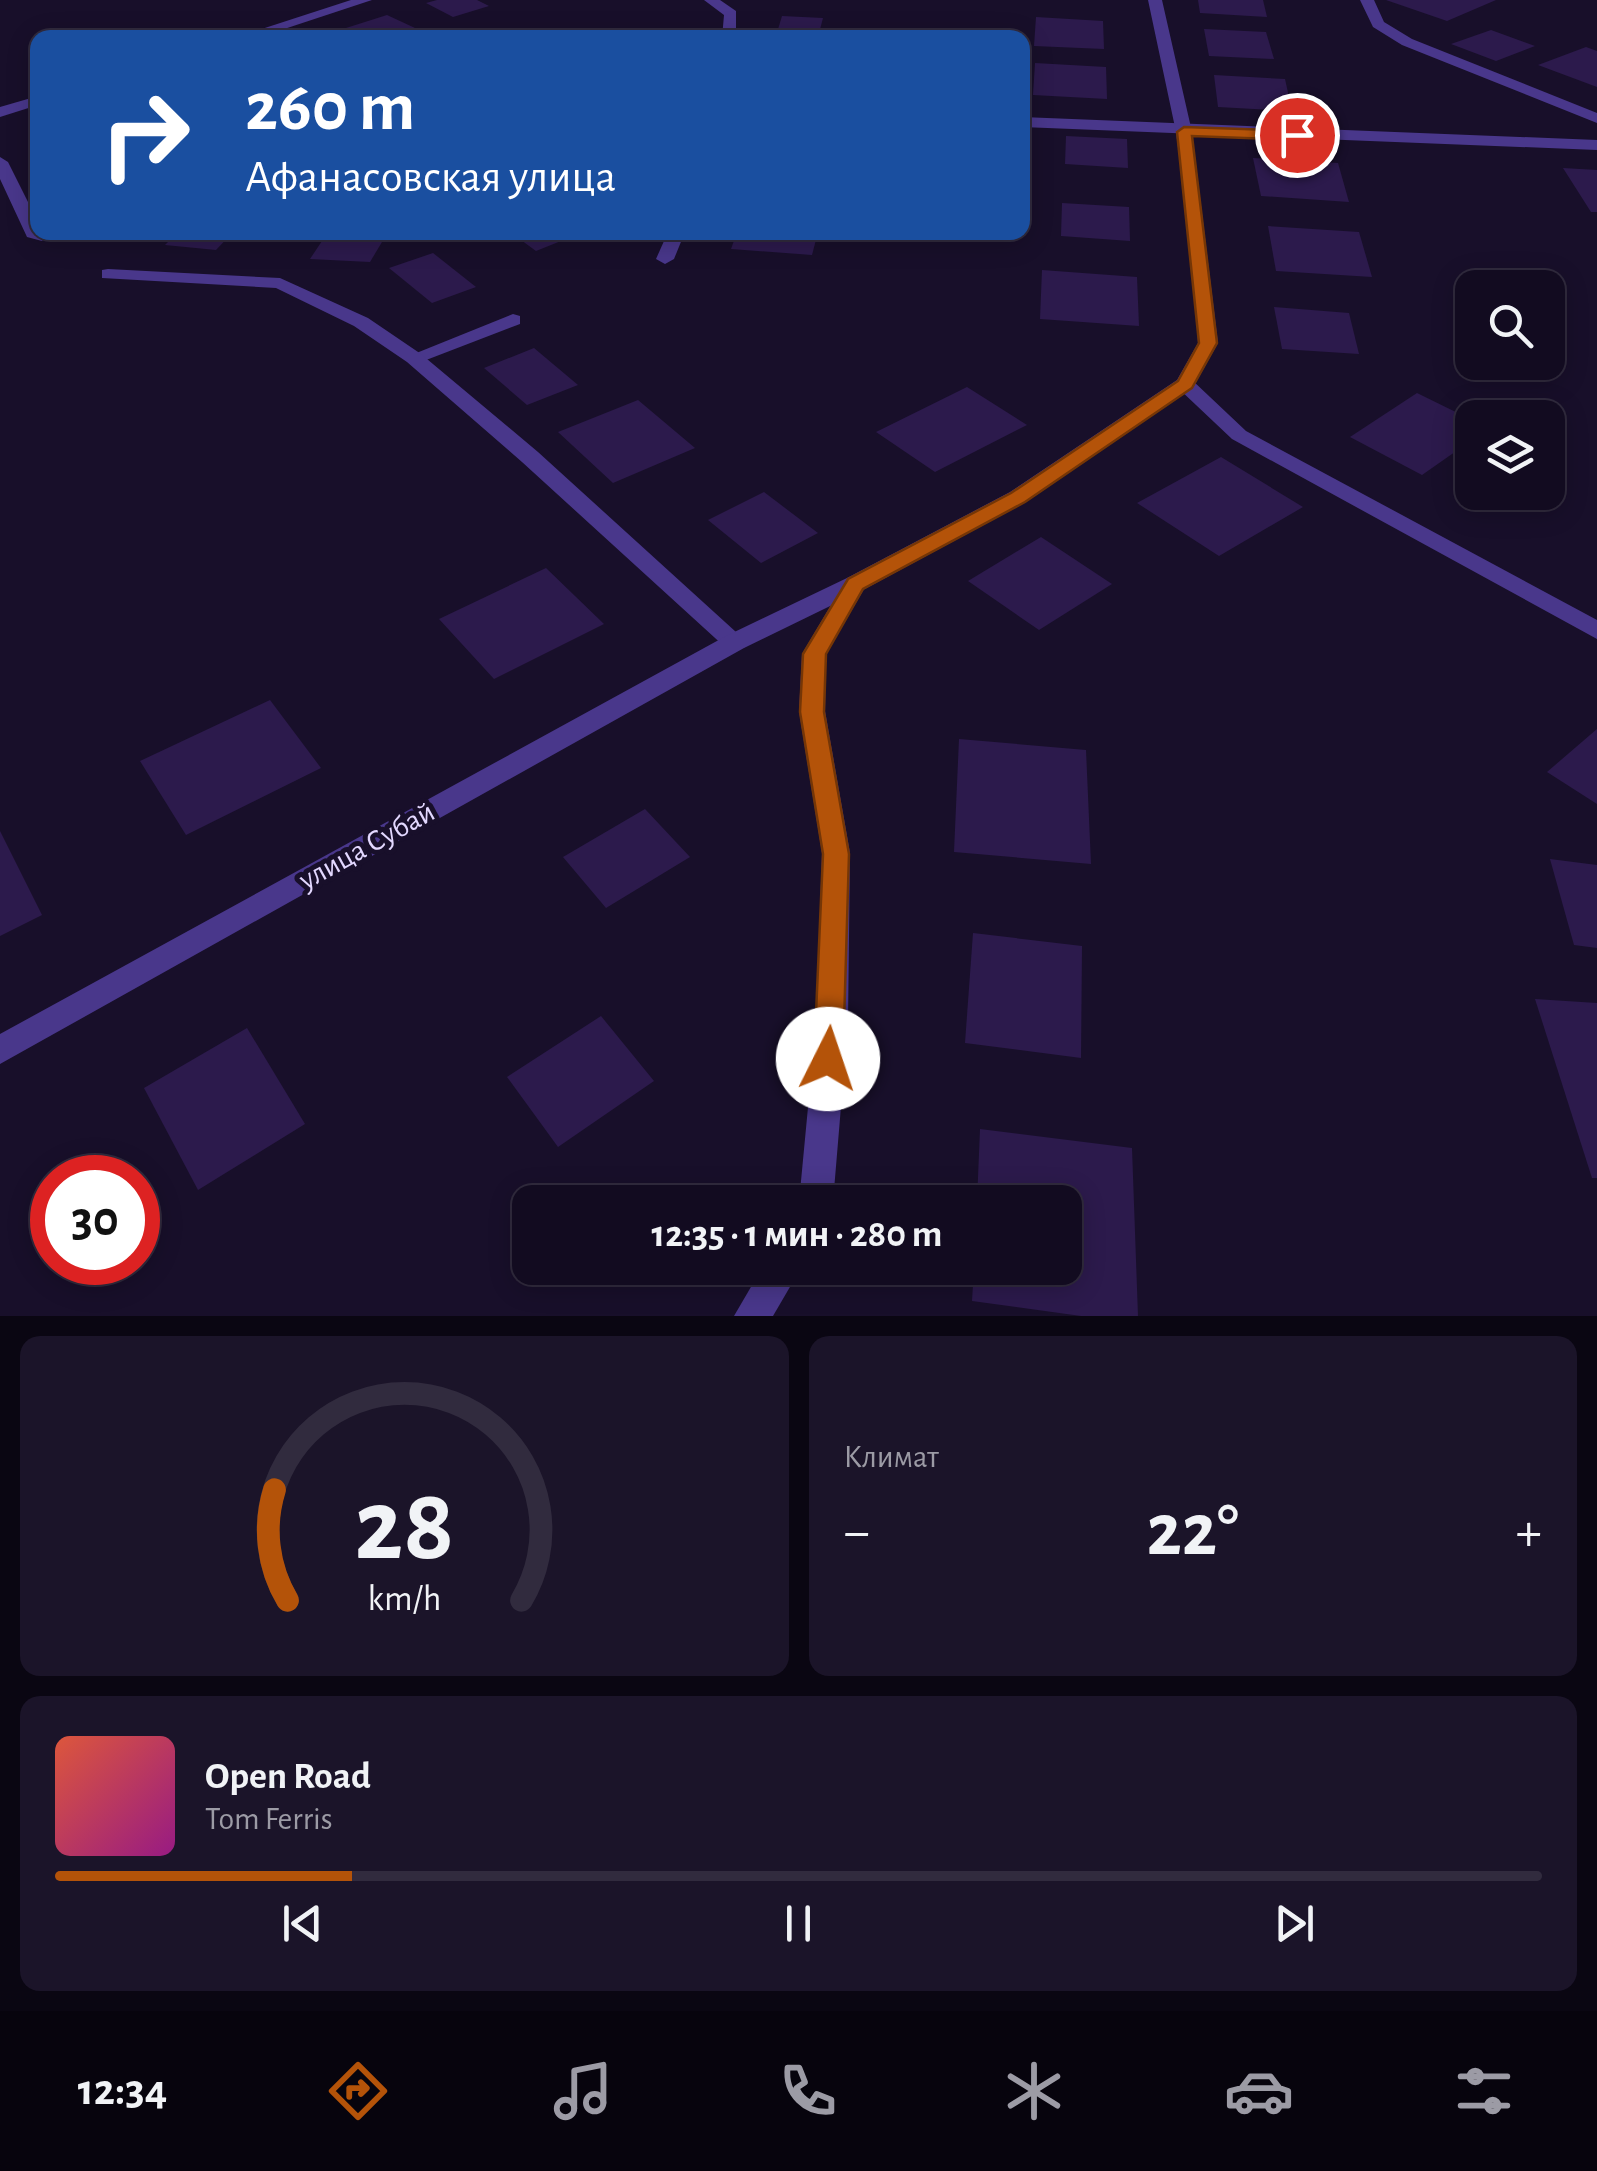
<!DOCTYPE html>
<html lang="ru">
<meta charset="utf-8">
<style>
:root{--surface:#120b20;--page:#1b1429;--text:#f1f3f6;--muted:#9c9ba5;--line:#312b3e;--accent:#b45309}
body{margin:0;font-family:"Alegreya Sans",sans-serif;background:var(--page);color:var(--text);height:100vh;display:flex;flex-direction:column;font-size:38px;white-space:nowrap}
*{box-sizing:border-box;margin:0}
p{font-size:32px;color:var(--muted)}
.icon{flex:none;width:55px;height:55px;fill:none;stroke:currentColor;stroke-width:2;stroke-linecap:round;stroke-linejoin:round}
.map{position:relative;height:1316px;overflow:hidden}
.drawer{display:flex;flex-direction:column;gap:20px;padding:20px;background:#0a0612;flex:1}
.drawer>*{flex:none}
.top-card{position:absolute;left:30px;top:30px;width:1000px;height:210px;border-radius:20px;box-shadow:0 5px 25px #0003,0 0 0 2px var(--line);background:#1a4fa0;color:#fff;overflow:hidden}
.fabs{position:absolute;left:1455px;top:270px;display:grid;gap:20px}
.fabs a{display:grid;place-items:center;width:110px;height:110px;border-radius:20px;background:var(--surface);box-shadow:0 5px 25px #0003,0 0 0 2px var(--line);font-size:50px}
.speed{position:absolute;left:30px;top:1155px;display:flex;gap:20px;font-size:50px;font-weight:700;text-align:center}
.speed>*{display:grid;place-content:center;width:130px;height:130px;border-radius:50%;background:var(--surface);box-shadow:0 5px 25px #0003,0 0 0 2px var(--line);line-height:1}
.speed .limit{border:15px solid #d22;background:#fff;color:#111}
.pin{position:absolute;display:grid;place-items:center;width:85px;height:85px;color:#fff;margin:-42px;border:5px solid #fff;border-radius:50%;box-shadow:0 2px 10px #0007}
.me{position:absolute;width:110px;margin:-55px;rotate:4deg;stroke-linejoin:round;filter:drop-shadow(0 0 8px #0008)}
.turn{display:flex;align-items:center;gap:35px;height:210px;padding:0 50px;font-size:45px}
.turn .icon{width:130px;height:130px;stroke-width:2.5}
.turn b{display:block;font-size:70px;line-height:85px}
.big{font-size:75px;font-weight:600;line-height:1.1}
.drawer .card{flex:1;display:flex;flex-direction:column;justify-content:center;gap:15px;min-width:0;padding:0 35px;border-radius:20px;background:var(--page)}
.drawer .dial{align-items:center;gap:0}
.dial svg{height:260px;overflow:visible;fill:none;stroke:var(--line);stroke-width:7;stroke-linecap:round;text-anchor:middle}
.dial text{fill:var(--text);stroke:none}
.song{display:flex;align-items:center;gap:30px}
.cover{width:120px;height:120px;border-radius:15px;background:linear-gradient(135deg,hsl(10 70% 55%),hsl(310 70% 35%))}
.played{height:10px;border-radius:5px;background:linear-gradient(90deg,var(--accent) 20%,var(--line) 20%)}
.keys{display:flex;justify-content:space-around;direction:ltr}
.heat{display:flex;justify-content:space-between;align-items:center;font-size:55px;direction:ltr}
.drawer .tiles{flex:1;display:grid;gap:20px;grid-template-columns:1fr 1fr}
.card:last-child{grid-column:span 2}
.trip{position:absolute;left:512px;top:1185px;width:570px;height:100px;border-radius:20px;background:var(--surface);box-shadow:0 5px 25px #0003,0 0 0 2px var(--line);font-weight:600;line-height:100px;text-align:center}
.dock{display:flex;height:160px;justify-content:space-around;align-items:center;background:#07040d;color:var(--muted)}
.dock .icon{width:70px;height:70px}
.dock .active{color:var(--accent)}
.dock b{font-size:45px;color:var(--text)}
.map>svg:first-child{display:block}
</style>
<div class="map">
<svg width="1597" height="1316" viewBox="0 0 1597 1316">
<rect width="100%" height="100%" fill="#180f2a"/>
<g fill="#2c1a4c">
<path d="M437 0H477L489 6 453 17 426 3Z"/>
<path d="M1198 0H1263L1267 17 1200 13Z"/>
<path d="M1386 0H1496L1447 21Z"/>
<path d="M387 15 415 28 386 38H365L346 28Z"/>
<path d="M782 16 823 18 818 37 776 36Z"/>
<path d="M1036 17 1103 21 1104 49 1034 46Z"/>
<path d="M1204 29 1266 32 1274 59 1209 56Z"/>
<path d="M1491 30 1535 46 1496 61 1451 44Z"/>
<path d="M1586 47 1597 51V87L1538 65Z"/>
<path d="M1035 63 1106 67 1107 99 1033 95Z"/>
<path d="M1214 75 1285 79 1292 111 1218 107Z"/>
<path d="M1066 136 1127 139 1128 168 1065 164Z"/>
<path d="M1253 158 1338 163 1349 202 1261 196Z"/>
<path d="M1563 168 1597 170V212H1591Z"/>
<path d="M1062 203 1129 207 1130 241 1061 236Z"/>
<path d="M1268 226 1359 232 1372 277 1276 271Z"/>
<path d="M178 232H233L216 250 165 245Z"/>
<path d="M328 232H388L370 262 310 259Z"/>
<path d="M510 232H556L566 239 536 251Z"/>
<path d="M737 232H818L812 255 731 249Z"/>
<path d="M433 253 476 287 432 303 389 268Z"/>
<path d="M1042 270 1137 277 1139 326 1040 319Z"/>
<path d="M1274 307 1349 313 1359 354 1282 349Z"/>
<path d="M534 348 578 385 527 405 484 368Z"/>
<path d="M967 387 1027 425 935 472 876 432Z"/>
<path d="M1417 393 1472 420V440L1422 475 1350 437Z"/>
<path d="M638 400 695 448 613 483 558 432Z"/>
<path d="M1221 457 1303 507 1219 556 1137 503Z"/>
<path d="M764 492 818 533 761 563 708 520Z"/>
<path d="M1041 537 1112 584 1039 630 968 581Z"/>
<path d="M546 568 604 624 494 679 439 619Z"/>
<path d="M270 700 321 768 186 835 140 761Z"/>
<path d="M1597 729V804L1547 772Z"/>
<path d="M959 739 1086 750 1091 864 954 852Z"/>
<path d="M645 809 690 857 606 908 563 857Z"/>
<path d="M0 831 42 915 0 936Z"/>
<path d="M1550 859 1597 865V948L1574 945Z"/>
<path d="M973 933 1082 946 1081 1058 965 1043Z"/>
<path d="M1535 999 1597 1003V1178H1592Z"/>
<path d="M601 1016 654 1081 558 1147 507 1077Z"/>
<path d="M247 1028 305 1124 198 1190 144 1088Z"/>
<path d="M980 1129 1132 1148 1138 1316H1081L972 1301 974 1268H1065V1202H977Z"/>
</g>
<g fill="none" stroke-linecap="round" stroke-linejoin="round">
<g fill="#49378b" fill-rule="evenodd">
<path d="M0 157 8 162 38 222V232L45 237 42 241 27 237 0 179Z"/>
<path d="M513 314 520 316V324L421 362 414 364 404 358Z"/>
<path d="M1185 378 1192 380 1246 431 1597 620V639L1232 439 1178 388V380Z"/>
</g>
<g fill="#49378b" fill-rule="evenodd">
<path d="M351 0H372L257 38H234Z"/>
<path d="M704 0H720L736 11V38H722L724 15Z"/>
<path d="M1360 0H1374L1384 22 1412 39 1597 113V123L1402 45 1373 27Z"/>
<path d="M592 30 605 38H588L585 34Z"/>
<path d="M38 96V105L0 117V107Z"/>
<path d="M1022 117 1597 140V150L1022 127Z"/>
<path d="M668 232H685L674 259 665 264 656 259Z"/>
<path d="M108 269 280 278 368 318 421 354 538 452 747 642 744 648H726L522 462 407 362 354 326 276 288 102 278V270Z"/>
<path d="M855 576 867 584 826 654 825 711 850 853 848 1023 833 1202H799L816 1023 822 853 799 711 802 654 847 578Z"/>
<path d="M762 1268H801L773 1316H734Z"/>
</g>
<path fill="#49378b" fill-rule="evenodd" d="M1148 0H1162L1192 132 1218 343 1195 384 1026 502 863 590 744 648 0 1064V1034L726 636 847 578 1010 492 1177 380 1198 343 1193 267 1176 132Z"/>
</g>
<path fill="#b45309" stroke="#753606" stroke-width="2.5" d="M1184 127 1297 131 1304 135 1297 140 1192 136 1217 343 1192 388 1025 502 863 589 826 654 824 712 849 854 843 1059 839 1068 828 1072 818 1068 814 1059 823 854 800 712 803 654 848 579 1011 493 1178 381 1199 343 1177 132Z"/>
<g text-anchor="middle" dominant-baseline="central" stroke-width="10" stroke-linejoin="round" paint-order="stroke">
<g font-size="30" fill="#e3d8ff" stroke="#180f2a">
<text transform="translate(367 846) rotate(-29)">улица Субай</text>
</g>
</g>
</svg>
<div class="fabs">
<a><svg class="icon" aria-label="search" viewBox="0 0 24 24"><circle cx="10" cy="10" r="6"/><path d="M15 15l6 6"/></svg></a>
<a><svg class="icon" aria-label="layers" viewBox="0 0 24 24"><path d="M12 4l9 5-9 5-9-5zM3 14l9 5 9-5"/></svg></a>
</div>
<div class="speed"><div class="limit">30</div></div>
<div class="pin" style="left:1297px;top:135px;background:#d93025"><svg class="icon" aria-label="arrive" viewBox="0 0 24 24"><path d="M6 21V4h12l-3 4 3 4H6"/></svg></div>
<svg class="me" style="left:828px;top:1059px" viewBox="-20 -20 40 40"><circle r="19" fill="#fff"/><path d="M0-13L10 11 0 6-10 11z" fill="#b45309"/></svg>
<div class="trip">12:35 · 1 мин · 280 m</div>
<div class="top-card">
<div class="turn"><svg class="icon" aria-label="right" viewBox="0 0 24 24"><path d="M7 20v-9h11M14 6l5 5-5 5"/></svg><div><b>260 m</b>Афанасовская улица</div></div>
</div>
</div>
<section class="drawer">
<div class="tiles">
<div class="card dial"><svg viewBox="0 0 100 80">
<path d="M14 69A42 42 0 1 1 86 69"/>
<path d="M14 69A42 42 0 0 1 10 35" stroke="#b45309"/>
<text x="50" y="56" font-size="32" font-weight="700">28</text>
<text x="50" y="72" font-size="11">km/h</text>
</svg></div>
<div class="card"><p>Климат</p>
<div class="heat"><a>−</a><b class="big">22°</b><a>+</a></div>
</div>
<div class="card">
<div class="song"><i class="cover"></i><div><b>Open Road</b><p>Tom Ferris</p></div></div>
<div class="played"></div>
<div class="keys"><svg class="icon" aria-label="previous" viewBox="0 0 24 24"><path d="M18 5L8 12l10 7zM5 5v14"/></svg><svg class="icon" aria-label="pause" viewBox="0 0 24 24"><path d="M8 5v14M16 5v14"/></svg><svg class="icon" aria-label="next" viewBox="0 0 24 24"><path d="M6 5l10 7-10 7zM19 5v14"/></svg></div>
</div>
</div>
</section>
<nav class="dock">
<b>12:34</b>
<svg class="icon active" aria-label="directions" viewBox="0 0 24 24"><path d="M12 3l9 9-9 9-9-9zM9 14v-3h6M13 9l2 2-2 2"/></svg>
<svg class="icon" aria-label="music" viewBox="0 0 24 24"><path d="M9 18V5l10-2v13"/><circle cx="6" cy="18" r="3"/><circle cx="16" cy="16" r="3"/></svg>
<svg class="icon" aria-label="phone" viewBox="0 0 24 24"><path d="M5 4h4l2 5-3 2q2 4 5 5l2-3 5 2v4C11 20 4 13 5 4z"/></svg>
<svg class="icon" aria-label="climate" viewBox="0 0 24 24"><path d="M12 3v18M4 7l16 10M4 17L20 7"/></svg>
<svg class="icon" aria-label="car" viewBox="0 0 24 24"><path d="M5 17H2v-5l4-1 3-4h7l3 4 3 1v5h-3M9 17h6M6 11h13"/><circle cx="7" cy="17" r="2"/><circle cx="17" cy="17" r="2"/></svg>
<svg class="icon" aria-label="filters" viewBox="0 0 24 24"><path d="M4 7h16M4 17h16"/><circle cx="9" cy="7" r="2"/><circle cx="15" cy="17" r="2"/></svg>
</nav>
